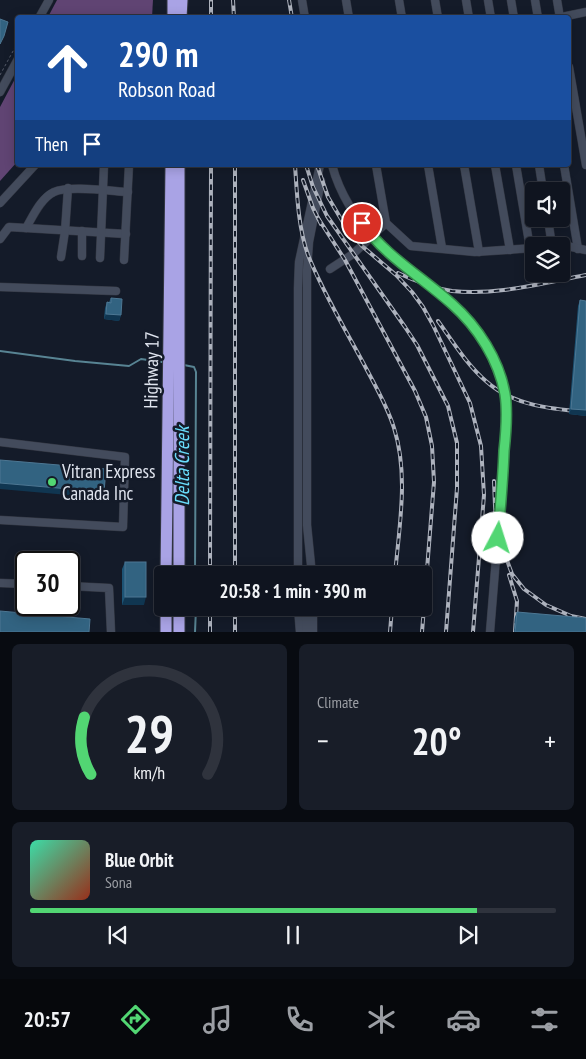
<!DOCTYPE html>
<meta charset="utf-8">
<style>
:root{--surface:#0f141f;--page:#181d28;--text:#f1f3f6;--muted:#9b9ea4;--line:#2f333d;--accent:#52d673}
body{margin:0;font-family:"PT Sans Narrow",sans-serif;background:var(--page);color:var(--text);height:100vh;display:flex;flex-direction:column;font-size:19px;white-space:nowrap}
*{box-sizing:border-box;margin:0}
p{font-size:16px;color:var(--muted)}
.icon{flex:none;width:28px;height:28px;fill:none;stroke:currentColor;stroke-width:2;stroke-linecap:round;stroke-linejoin:round}
.map{position:relative;height:632px;overflow:hidden}
.drawer{display:flex;flex-direction:column;gap:12px;padding:12px;background:#080b11;flex:1}
.drawer>*{flex:none}
.guide{position:absolute;left:15px;top:15px;width:556px;height:152px;border-radius:5px;box-shadow:0 2px 12px #0003,0 0 0 1px var(--line);background:#1a4fa0;color:#fff;overflow:hidden}
.buttons{position:absolute;left:525px;top:182px;display:grid;gap:10px}
.buttons a{display:grid;place-items:center;width:45px;height:45px;border-radius:5px;background:var(--surface);box-shadow:0 2px 12px #0003,0 0 0 1px var(--line);font-size:25px}
.speed{position:absolute;left:15px;top:551px;display:flex;gap:10px;font-size:25px;font-weight:700;text-align:center}
.speed>*{display:grid;place-content:center;width:65px;height:65px;border-radius:50%;background:var(--surface);box-shadow:0 2px 12px #0003,0 0 0 1px var(--line);line-height:1}
.speed .limit{border:2px solid #111;border-radius:8px;background:#fff;color:#111}
.pin{position:absolute;display:grid;place-items:center;width:42px;height:42px;color:#fff;margin:-21px;border:2px solid #fff;border-radius:50%;box-shadow:0 1px 5px #0007}
.me{position:absolute;width:55px;margin:-28px;rotate:5deg;stroke-linejoin:round;filter:drop-shadow(0 0 4px #0008)}
.turn{display:flex;align-items:center;gap:18px;height:105px;padding:0 20px;font-size:22px}
.turn .icon{width:65px;height:65px;stroke-width:2.5}
.turn b{display:block;font-size:35px;line-height:42px}
.then{display:flex;align-items:center;height:48px;padding:0 20px;background:#0003;gap:10px;font-size:19px}
.big{font-size:38px;font-weight:800;line-height:1.1}
.drawer .tile{flex:1;display:flex;flex-direction:column;justify-content:center;gap:8px;min-width:0;padding:0 18px;border-radius:8px;background:var(--page)}
.drawer .dial{align-items:center;gap:0}
.dial svg{height:130px;overflow:visible;fill:none;stroke:var(--line);stroke-width:7;stroke-linecap:round;text-anchor:middle}
.dial text{fill:var(--text);stroke:none}
.song{display:flex;align-items:center;gap:15px}
.cover{width:60px;height:60px;border-radius:8px;background:linear-gradient(135deg,hsl(160 70% 55%),hsl(10 70% 35%))}
.played{height:5px;border-radius:2px;background:linear-gradient(90deg,var(--accent) 85%,var(--line) 85%)}
.keys{display:flex;justify-content:space-around;direction:ltr}
.heat{display:flex;justify-content:space-between;align-items:center;font-size:28px;direction:ltr}
.drawer .tiles{flex:1;display:grid;gap:12px;grid-template-columns:1fr 1fr}
.tile:last-child{grid-column:span 2}
.trip{position:absolute;left:154px;top:566px;width:278px;height:50px;border-radius:5px;background:var(--surface);box-shadow:0 2px 12px #0003,0 0 0 1px var(--line);font-weight:800;line-height:50px;text-align:center}
.dock{display:flex;height:80px;justify-content:space-around;align-items:center;background:#06080c;color:var(--muted)}
.dock .icon{width:35px;height:35px}
.dock .selected{color:var(--accent)}
.dock b{font-size:22px;color:var(--text)}
.map>svg:first-child{display:block}
</style>
<div class="map">
<svg width="586" height="632" viewBox="0 0 586 632">
<rect width="100%" height="100%" fill="#141b29"/>
<g fill="#604473">
<path d="M57 0H153L152 17H48Z"/>
<path d="M17 75V162L0 181V107Z"/>
</g>
<g fill="none" stroke-linecap="round" stroke-linejoin="round">
<g stroke="#588493" stroke-width="2">
<path d="M0 351 75 361 129 366 141 359 162 362"/>
<path d="M184 365 194 367 196 372 195 575"/>
<path d="M195 632 196 608"/>
</g>
<g stroke="#333742" stroke-width="9">
<g id="minor">
<path d="M302 0 305 18"/>
<path d="M346 0 349 18"/>
<path d="M399 0 402 18"/>
<path d="M435 0 438 18"/>
<path d="M466 0 469 18"/>
<path d="M488 0 491 18"/>
<path d="M511 0 514 18"/>
<path d="M535 0 538 18"/>
<path d="M557 0 560 18"/>
<path d="M39 18 49 0"/>
<path d="M557 18 586 12"/>
<path d="M569 67 586 165"/>
<path d="M0 92 18 59"/>
<path d="M332 165C340 195 358 222 379 244L452 303 467 318 487 347 502 383 505 401 506 435 490 632"/>
<path d="M376 165 386 223 411 246 475 252 534 248"/>
<path d="M428 165 442 248"/>
<path d="M464 165 479 252"/>
<path d="M495 165 510 250"/>
<path d="M516 165 530 248"/>
<path d="M539 165 543 191"/>
<path d="M564 165 578 249"/>
<path d="M0 203 35 165"/>
<path d="M548 219 552 246"/>
<path d="M26 228C33 216 41 198 54 192 68 185 111 191 128 192"/>
<path d="M0 239 9 227 126 234"/>
<path d="M559 246H567L586 250"/>
<path d="M82 256V231"/>
<path d="M61 257 65 231 68 188"/>
<path d="M100 258 104 165"/>
<path d="M124 260 129 165"/>
<path d="M330 269 353 254 386 223"/>
<path d="M0 287 116 291"/>
<path d="M0 442 125 457 123 527 0 520"/>
<path d="M298 575V288L299 262 320 165"/>
<path d="M312 575 307 525V270L309 242 321 181"/>
<path d="M0 583 26 584"/>
<path d="M69 586 109 588 111 632"/>
<path d="M298 608 300 632"/>
<path d="M305 608 307 632"/>
<path d="M313 608V632"/>
</g>
</g>
<g stroke="#333742" stroke-width="13">
<g id="highway">
<path d="M173 18V0"/>
<path d="M181 18 182 0"/>
<path d="M166 575 171 165"/>
<path d="M179 575V165"/>
<path d="M166 608V632"/>
<path d="M179 632V608"/>
</g>
</g>
<path stroke="#565c69" stroke-width="1" stroke-dasharray="2.5 2.5" stroke-linecap="butt" d="M0 75 18 42"/>
<use href="#minor" stroke="#434b5c" stroke-width="8"/>
<use href="#highway" stroke="#a9a3e5" stroke-width="11"/>
<g stroke="#adb2bd" stroke-width="4">
<g id="rail">
<path d="M233 0 234 18"/>
<path d="M289 0 292 18"/>
<path d="M211 18V0"/>
<path d="M235 165V575"/>
<path d="M295 165C297 194 298 227 308 255 324 295 347 332 367 370 377 389 388 408 394 428 409 475 399 527 395 575"/>
<path d="M306 165 313 187 327 216 405 327 417 345 448 406 457 443V488L446 632"/>
<path d="M317 165 328 197 344 224 362 246 396 275 412 292 423 307 433 325 470 403 481 446 484 495 473 632"/>
<path d="M303 180 313 208 321 224"/>
<path d="M318 218 345 260 415 391 426 417 432 446 434 482 422 632"/>
<path d="M398 273C415 281 433 288 452 291 496 296 543 283 586 275"/>
<path d="M438 321C453 342 467 365 487 382 514 406 552 409 586 412"/>
<path d="M494 481 496 530 512 574 524 589 546 605 571 616 586 619"/>
<path d="M210 575 211 165"/>
<path d="M509 575 517 601 515 632"/>
<path d="M235 608V632"/>
<path d="M210 632V608"/>
<path d="M390 632 392 608"/>
</g>
</g>
<use href="#rail" stroke="#141b29" stroke-width="2" stroke-dasharray="5.5" stroke-linecap="butt"/>
</g>
<g fill="#1d5374">
<path d="M111 298 121 315 119 321 104 319 105 308 107 302H109Z"/>
<path d="M580 300 586 416 569 414 578 306Z"/>
<path d="M125 562 144 605H122V569Z"/>
<path d="M517 612 586 632H514L515 617Z"/>
</g>
<g fill="#103651">
<path d="M106 314 121 315 119 321 104 319Z"/>
<path d="M571 409 586 410V416L569 414Z"/>
<path d="M0 483 104 492 102 498 0 489Z"/>
<path d="M125 597H146L144 605H122Z"/>
</g>
<g fill="#326381" stroke="#4d7793">
<path d="M0 19 8 22 4 36 0 44Z"/>
<path d="M111 298 122 299 121 315 106 314 107 302 111 303Z"/>
<path d="M580 300 586 301V410L571 409Z"/>
<path d="M0 460 106 469 104 492 0 483Z"/>
<rect x="125" y="562" width="21" height="35"/>
<path d="M0 611 90 619 89 632H0Z"/>
<path d="M517 612 586 618V632H515Z"/>
</g>
<g fill="none" stroke-linecap="round" stroke-linejoin="round">
<g stroke="#358b4b" stroke-width="12">
<path id="route" d="M362 223C385 256 422 277 452 304 478 327 499 360 505 394 508 413 506 433 504 451 503 480 500 509 498 538"/>
</g>
<use href="#route" stroke="#52d673" stroke-width="9"/>
</g>
<circle fill="#52d673" stroke="#141b29" stroke-width="2" cx="52" cy="482" r="5"/>
<g text-anchor="middle" dominant-baseline="central" stroke-width="5" stroke-linejoin="round" paint-order="stroke">
<g font-size="19" fill="#e0e5ef" stroke="#141b29">
<text transform="translate(151 370) rotate(-89)">Highway 17</text>
</g>
<g font-size="19" fill="#e0e5ef" stroke="#141b29" text-anchor="start">
<text x="62" y="471">Vitran Express<tspan x="62" dy="22">Canada Inc</tspan></text>
</g>
<g font-size="20" font-style="italic" fill="#69dcfb" stroke="#141b29">
<text transform="translate(182 466) rotate(-90)">Delta Creek</text>
</g>
</g>
</svg>
<div class="buttons">
<a><svg class="icon" aria-label="sound" viewBox="0 0 24 24"><path d="M4 9h4l5-4v14l-5-4H4zM17 9q2 3 0 6"/></svg></a>
<a><svg class="icon" aria-label="layers" viewBox="0 0 24 24"><path d="M12 4l9 5-9 5-9-5zM3 14l9 5 9-5"/></svg></a>
</div>
<div class="speed"><div class="limit">30</div></div>
<div class="pin" style="left:362px;top:223px;background:#d93025"><svg class="icon" aria-label="arrive" viewBox="0 0 24 24"><path d="M6 21V4h12l-3 4 3 4H6"/></svg></div>
<svg class="me" style="left:498px;top:538px" viewBox="-20 -20 40 40"><circle r="19" fill="#fff"/><path d="M0-13L10 11 0 6-10 11z" fill="#52d673"/></svg>
<div class="trip">20:58 · 1 min · 390 m</div>
<div class="guide">
<div class="turn"><svg class="icon" aria-label="ahead" viewBox="0 0 24 24"><path d="M12 20V5M6 11l6-6 6 6"/></svg><div><b>290 m</b>Robson Road</div></div>
<div class="then">Then<svg class="icon" aria-label="arrive" viewBox="0 0 24 24"><path d="M6 21V4h12l-3 4 3 4H6"/></svg></div>
</div>
</div>
<section class="drawer">
<div class="tiles">
<div class="tile dial"><svg viewBox="0 0 100 80">
<path d="M14 69A42 42 0 1 1 86 69"/>
<path d="M14 69A42 42 0 0 1 10 34" stroke="#52d673"/>
<text x="50" y="56" font-size="32" font-weight="700">29</text>
<text x="50" y="72" font-size="11">km/h</text>
</svg></div>
<div class="tile"><p>Climate</p>
<div class="heat"><a>−</a><b class="big">20°</b><a>+</a></div>
</div>
<div class="tile">
<div class="song"><i class="cover"></i><div><b>Blue Orbit</b><p>Sona</p></div></div>
<div class="played"></div>
<div class="keys"><svg class="icon" aria-label="previous" viewBox="0 0 24 24"><path d="M18 5L8 12l10 7zM5 5v14"/></svg><svg class="icon" aria-label="pause" viewBox="0 0 24 24"><path d="M8 5v14M16 5v14"/></svg><svg class="icon" aria-label="next" viewBox="0 0 24 24"><path d="M6 5l10 7-10 7zM19 5v14"/></svg></div>
</div>
</div>
</section>
<nav class="dock">
<b>20:57</b>
<svg class="icon selected" aria-label="directions" viewBox="0 0 24 24"><path d="M12 3l9 9-9 9-9-9zM9 14v-3h6M13 9l2 2-2 2"/></svg>
<svg class="icon" aria-label="music" viewBox="0 0 24 24"><path d="M9 18V5l10-2v13"/><circle cx="6" cy="18" r="3"/><circle cx="16" cy="16" r="3"/></svg>
<svg class="icon" aria-label="phone" viewBox="0 0 24 24"><path d="M5 4h4l2 5-3 2q2 4 5 5l2-3 5 2v4C11 20 4 13 5 4z"/></svg>
<svg class="icon" aria-label="climate" viewBox="0 0 24 24"><path d="M12 3v18M4 7l16 10M4 17L20 7"/></svg>
<svg class="icon" aria-label="car" viewBox="0 0 24 24"><path d="M5 17H2v-5l4-1 3-4h7l3 4 3 1v5h-3M9 17h6M6 11h13"/><circle cx="7" cy="17" r="2"/><circle cx="17" cy="17" r="2"/></svg>
<svg class="icon" aria-label="filters" viewBox="0 0 24 24"><path d="M4 7h16M4 17h16"/><circle cx="9" cy="7" r="2"/><circle cx="15" cy="17" r="2"/></svg>
</nav>
